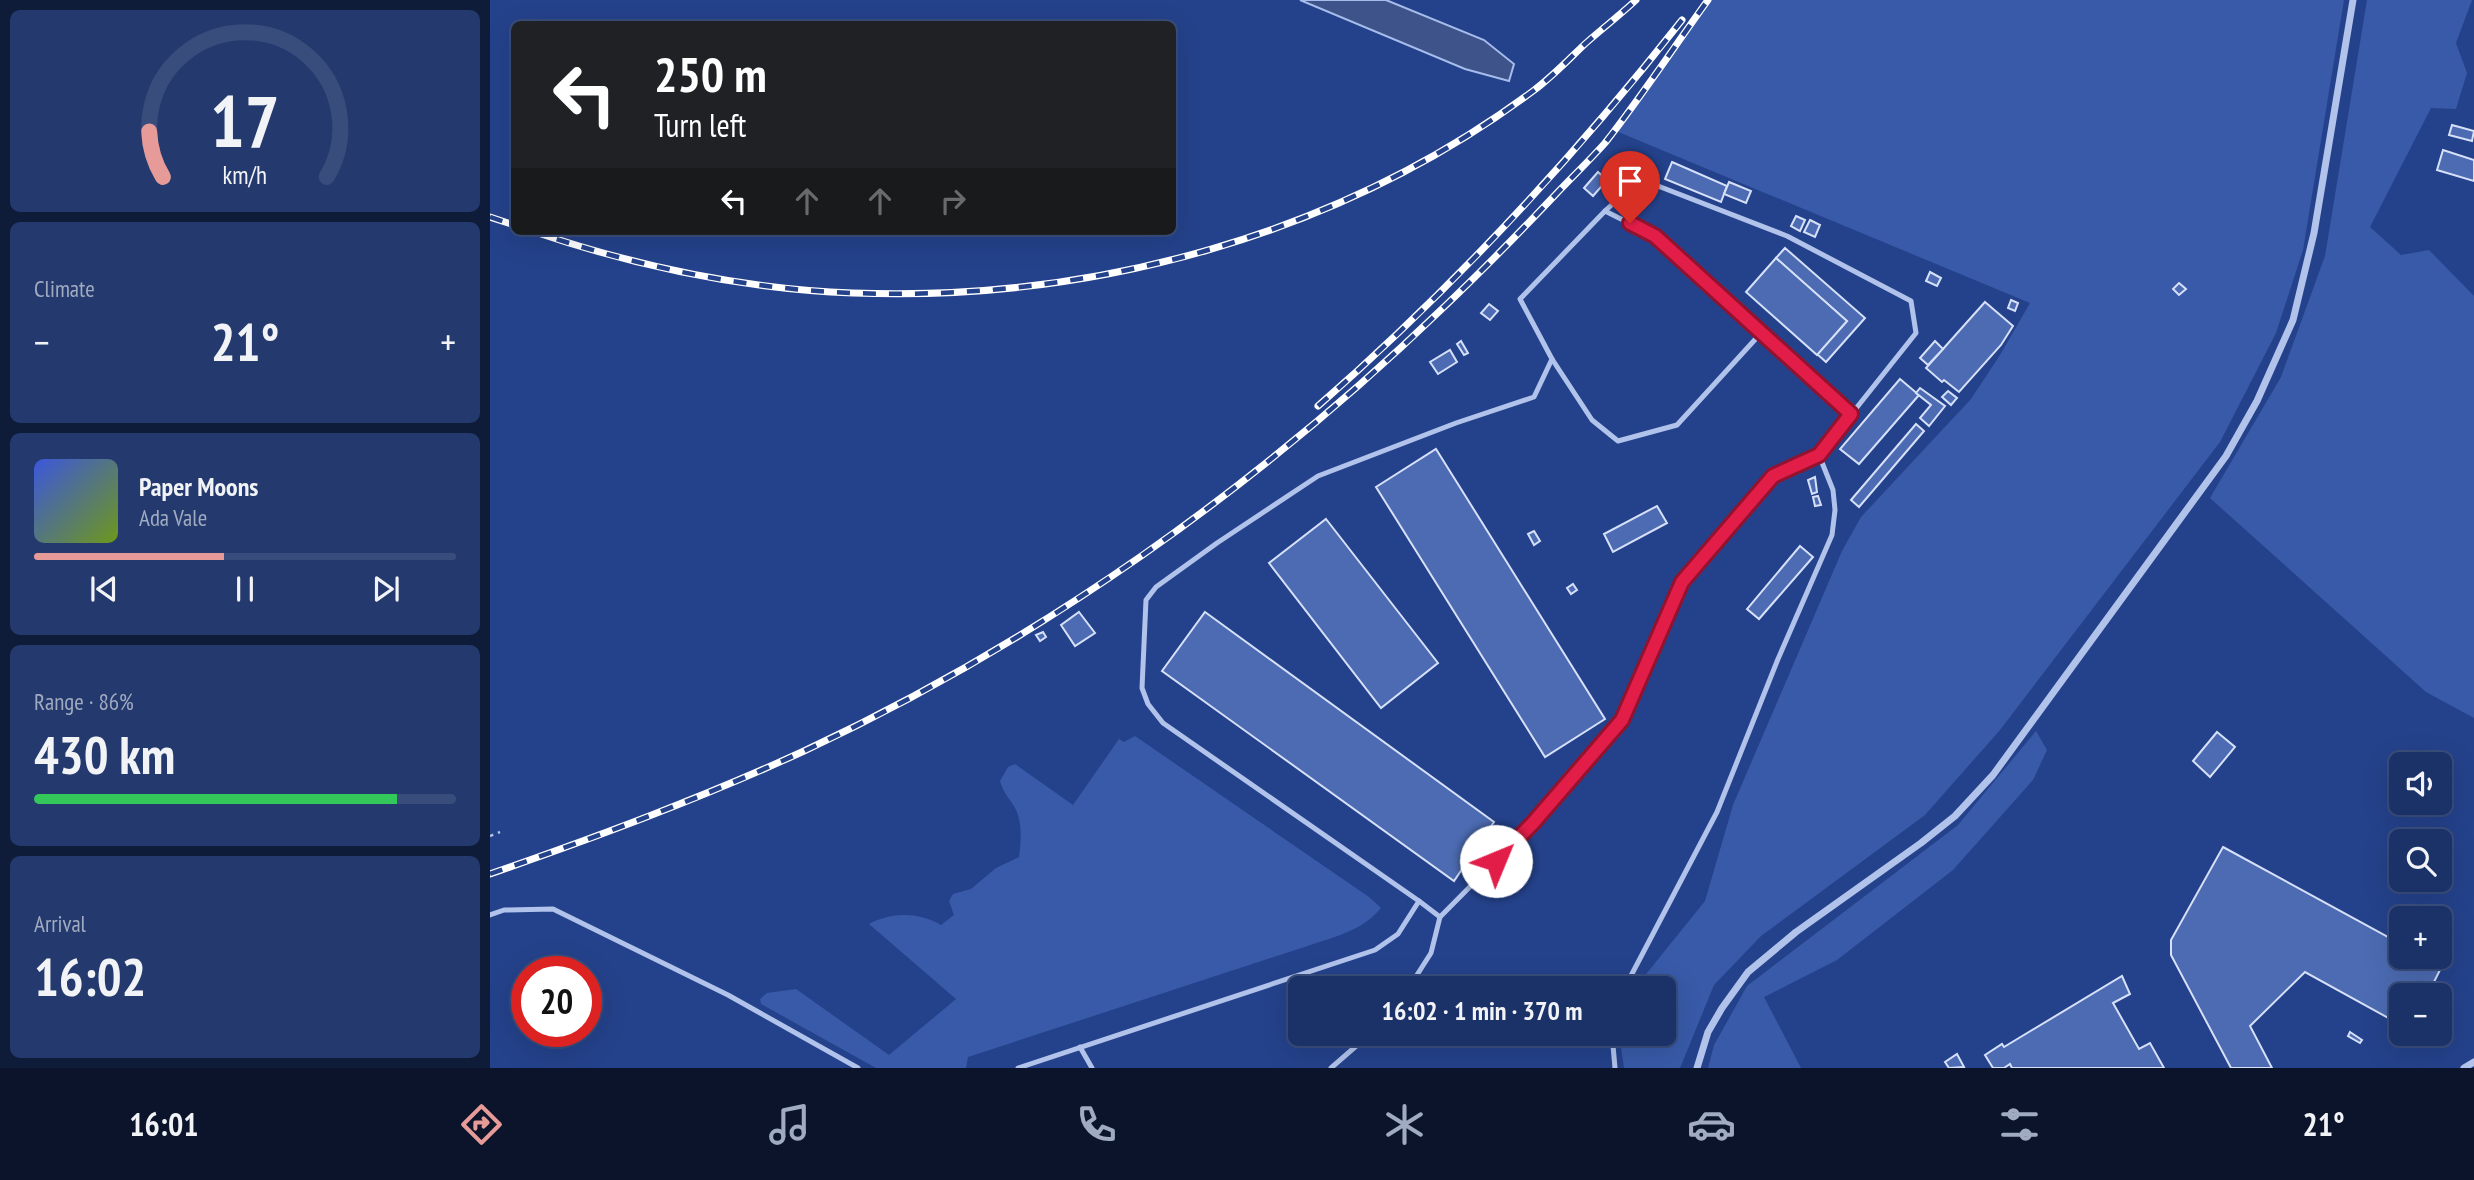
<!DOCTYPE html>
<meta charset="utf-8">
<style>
:root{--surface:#1b3268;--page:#243a6e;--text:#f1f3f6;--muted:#a0aac0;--line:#394d7c;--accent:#e69b98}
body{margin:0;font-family:"PT Sans Narrow",sans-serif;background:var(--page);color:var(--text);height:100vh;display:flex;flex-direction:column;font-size:26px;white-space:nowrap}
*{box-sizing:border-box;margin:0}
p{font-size:23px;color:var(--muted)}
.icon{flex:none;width:38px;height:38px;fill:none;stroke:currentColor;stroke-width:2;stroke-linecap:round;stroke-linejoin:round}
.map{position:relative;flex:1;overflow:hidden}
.sheet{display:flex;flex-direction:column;gap:10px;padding:10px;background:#0f1c39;width:490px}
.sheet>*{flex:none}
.top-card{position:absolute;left:21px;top:21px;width:665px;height:214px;border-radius:10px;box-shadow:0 7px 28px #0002,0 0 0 2px var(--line);background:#202124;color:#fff;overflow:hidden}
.buttons{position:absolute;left:1899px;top:752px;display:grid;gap:14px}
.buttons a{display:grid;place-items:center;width:63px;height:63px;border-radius:10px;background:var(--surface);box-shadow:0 7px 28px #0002,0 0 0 2px var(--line);font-size:35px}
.speed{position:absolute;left:21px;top:956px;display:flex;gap:14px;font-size:35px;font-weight:700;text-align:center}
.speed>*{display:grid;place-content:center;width:91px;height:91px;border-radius:50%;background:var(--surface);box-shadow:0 7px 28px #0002,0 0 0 2px var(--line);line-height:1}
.speed .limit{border:10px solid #d22;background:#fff;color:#111}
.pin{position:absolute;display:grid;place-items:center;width:60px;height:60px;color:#fff;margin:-72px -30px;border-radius:50% 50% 50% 0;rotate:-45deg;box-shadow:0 0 7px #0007}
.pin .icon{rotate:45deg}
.me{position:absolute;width:77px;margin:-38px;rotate:45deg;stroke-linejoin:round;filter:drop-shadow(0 0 5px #0008)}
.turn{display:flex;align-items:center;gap:24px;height:147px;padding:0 28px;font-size:32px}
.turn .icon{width:91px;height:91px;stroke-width:2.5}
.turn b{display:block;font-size:49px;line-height:60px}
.lanes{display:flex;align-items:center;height:66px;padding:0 28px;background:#0003;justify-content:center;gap:35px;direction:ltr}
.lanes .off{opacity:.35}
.big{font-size:52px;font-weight:700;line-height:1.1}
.sheet .card{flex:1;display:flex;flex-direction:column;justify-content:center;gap:10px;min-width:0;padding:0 24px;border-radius:10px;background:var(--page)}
.sheet .dial{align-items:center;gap:0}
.dial svg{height:182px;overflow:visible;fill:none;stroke:var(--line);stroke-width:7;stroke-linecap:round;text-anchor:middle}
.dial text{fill:var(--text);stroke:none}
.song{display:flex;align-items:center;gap:21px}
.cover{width:84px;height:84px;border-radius:10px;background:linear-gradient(135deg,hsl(230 70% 55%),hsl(80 70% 35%))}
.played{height:7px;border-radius:4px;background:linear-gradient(90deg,var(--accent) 45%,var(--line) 45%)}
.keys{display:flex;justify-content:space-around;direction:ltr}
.heat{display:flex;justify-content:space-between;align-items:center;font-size:38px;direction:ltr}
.charge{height:10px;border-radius:5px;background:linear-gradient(90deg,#34c759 86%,var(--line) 0)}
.trip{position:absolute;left:798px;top:976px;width:388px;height:70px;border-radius:10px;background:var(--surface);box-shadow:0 7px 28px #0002,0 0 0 2px var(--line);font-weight:700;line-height:70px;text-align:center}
.tab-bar{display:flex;height:112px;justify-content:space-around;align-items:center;background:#0b142a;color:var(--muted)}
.tab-bar .icon{width:49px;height:49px}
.tab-bar .active{color:var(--accent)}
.tab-bar b{font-size:32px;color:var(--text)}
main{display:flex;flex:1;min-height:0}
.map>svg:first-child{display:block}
</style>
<main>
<section class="sheet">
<div class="card dial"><svg viewBox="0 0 100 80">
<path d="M14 69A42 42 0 1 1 86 69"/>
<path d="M14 69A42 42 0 0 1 8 49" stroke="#e69b98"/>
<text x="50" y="56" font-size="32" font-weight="700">17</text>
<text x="50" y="72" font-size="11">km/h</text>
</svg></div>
<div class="card"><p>Climate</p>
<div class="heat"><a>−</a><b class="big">21°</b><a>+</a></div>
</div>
<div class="card">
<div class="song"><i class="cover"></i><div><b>Paper Moons</b><p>Ada Vale</p></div></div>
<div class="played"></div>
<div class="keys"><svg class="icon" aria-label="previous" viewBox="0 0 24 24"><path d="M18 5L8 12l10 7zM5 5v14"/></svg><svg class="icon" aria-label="pause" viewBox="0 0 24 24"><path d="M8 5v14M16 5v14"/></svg><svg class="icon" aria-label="next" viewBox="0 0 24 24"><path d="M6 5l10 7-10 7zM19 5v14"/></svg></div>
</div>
<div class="card"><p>Range · 86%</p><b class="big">430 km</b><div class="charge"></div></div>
<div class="card"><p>Arrival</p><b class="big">16:02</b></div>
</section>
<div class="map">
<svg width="1984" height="1068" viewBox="0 0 1984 1068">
<rect width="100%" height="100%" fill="#24428b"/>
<g fill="#385aa8">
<path d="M1220 0H1854L1813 250 1786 333 1730 442 1510 730 1435 815 1271 936 1224 985 1190 1068H1134L1131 1047 1133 1034H1174V989H1144L1215 901 1243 805 1352 551 1371 517 1481 399 1510 355 1540 303 1126 131Z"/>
<path d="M1877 0H1982L1966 43 1977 73 1966 109 1941 108 1880 227 1911 255 1939 250 1984 296V718L1936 692 1720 498 1791 377 1835 256Z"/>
<path d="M1546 731 1557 750 1543 780 1463 870 1347 960 1274 997 1311 1068H1218L1224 1045 1257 986 1468 825Z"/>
<path d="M645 736 879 897 891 908C878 924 863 930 845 937L478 1057 476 1068H386L271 1004 270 999 277 993 306 989 399 1055 466 999 379 924C402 912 428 912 451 925L464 915 459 901 463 894 481 889 506 868 529 857C531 840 533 822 524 806 518 797 513 792 510 781L518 767 525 764 583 805 629 739 634 742Z"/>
</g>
<path fill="#3d5389" stroke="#a6bceb" stroke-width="2" d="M810 0H896L994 40 1024 64 1019 81 975 69Z"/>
<g fill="#4c6bb2" stroke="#d6e0f8" stroke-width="2">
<path d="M1962 125 1984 131 1982 141 1959 135Z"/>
<path d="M1953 150 1984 160V181L1947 170Z"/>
<path d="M1182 162 1237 186 1231 202 1175 179Z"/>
<path d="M1108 172 1117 180 1103 196 1094 188Z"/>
<path d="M1239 182 1261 191 1256 203 1234 194Z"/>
<path d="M1306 216 1315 220 1310 231 1301 226Z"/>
<path d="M1320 220 1330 225 1325 237 1314 232Z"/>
<path d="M1295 248 1375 318 1336 362 1327 354 1357 321 1286 258Z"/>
<path d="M1286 258 1357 321 1327 355 1256 292Z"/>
<path d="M1440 272 1451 278 1447 286 1436 281Z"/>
<path d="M1689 283 1696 289 1689 295 1683 289Z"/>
<path d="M1521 300 1528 303 1525 311 1518 308Z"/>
<path d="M1495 302 1523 326 1511 345 1469 392 1454 380 1452 382 1436 368Z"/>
<path d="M999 304 1008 311 1000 320 991 313Z"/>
<path d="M971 341 978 353 974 355 967 344Z"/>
<path d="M1445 341 1453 349 1438 365 1430 358Z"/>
<path d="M960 350 967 362 948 374 940 362Z"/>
<path d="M1410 379 1429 395 1369 464 1350 449Z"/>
<path d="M1430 388 1455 406 1439 426 1430 418 1441 405 1426 393Z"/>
<path d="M1458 391 1467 398 1461 405 1452 397Z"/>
<path d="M1426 424 1434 431 1369 507 1361 500Z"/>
<path d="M946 449 1115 719 1055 757 886 487Z"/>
<path d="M1325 477 1327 492 1322 494 1318 480Z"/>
<path d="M1328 496 1331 505 1325 506 1323 497Z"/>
<path d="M1167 506 1177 523 1123 552 1114 534Z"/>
<path d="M836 519 948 663 891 708 779 563Z"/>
<path d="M1044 531 1050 541 1044 545 1038 534Z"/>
<path d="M1310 546 1323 557 1269 619 1257 609Z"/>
<path d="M1083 584 1087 590 1081 594 1077 588Z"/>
<path d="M589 612 605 633 585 646 571 625Z"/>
<path d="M715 612 1004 822 964 881 672 671Z"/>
<path d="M553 632 556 637 550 641 546 635Z"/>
<path d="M1727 732 1745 747 1720 777 1703 761Z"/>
<path d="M1733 847 1911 944V957H1936L1952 966 1937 996H1911V1025L1815 972 1760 1026 1782 1068H1741L1681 955V940Z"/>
<path d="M1632 976 1640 994 1623 1003 1649 1049 1660 1043 1674 1068H1522L1520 1064 1514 1068H1503L1495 1055 1512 1044 1514 1047Z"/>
<path d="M1860 1032 1872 1040 1870 1043 1858 1036Z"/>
<path d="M1467 1054 1474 1067 1459 1068 1455 1062Z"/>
</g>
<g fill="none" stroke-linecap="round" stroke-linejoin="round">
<path stroke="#b1c3eb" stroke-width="2.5" stroke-dasharray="3.5 5" stroke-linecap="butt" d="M0 836 10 832"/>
<g stroke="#b1c3eb" stroke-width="5">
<path d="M1115 211 1165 236 1361 414"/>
<path d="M929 901 950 917 1043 823 1133 720 1192 582 1283 476 1329 455 1426 333 1421 301 1297 236 1150 179 1115 211 1030 299 1062 359 1102 420 1128 441 1187 425 1271 333"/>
<path d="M0 915 14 910 63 909 238 995 368 1068"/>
<path d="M918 989 941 953 950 917"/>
<path d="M1134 989 1227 812 1288 659 1342 535 1345 510 1343 490 1329 455"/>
<path d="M1122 1034 1125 1068"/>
<path d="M590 1047 602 1068"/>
<path d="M528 1068 885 950 908 934 929 901 673 723 658 704 652 688 656 600 666 587 727 543 828 476 966 423 1044 397 1062 359"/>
<path d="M841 1068 880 1034"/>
</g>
<g stroke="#b1c3eb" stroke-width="7">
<path d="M1207 1068 1218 1032 1232 1008 1258 972 1306 932 1431 843 1465 816 1503 775 1736 456 1767 401 1803 320 1824 233 1863 0"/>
<path d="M1974 1068 1984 1062"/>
</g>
<g stroke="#fff" stroke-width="7">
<g id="rail">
<path d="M0 217 24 225"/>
<path d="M42 231C145 266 254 289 363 293 603 302 849 235 1043 91 1062 77 1079 59 1096 43 1113 28 1130 15 1146 0"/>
<path d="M828 406C963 288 1081 161 1192 20"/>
<path d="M0 874C106 837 212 798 314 751 550 641 767 487 954 307 993 270 1030 232 1067 193 1083 176 1100 160 1115 143 1151 97 1184 47 1218 0"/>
</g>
</g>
<use href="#rail" stroke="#24428b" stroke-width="4.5" stroke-dasharray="13" stroke-linecap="butt"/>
</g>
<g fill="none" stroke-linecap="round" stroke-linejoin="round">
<g stroke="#92132f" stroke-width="18">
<path id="route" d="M1006 861 1043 823 1132 720 1192 582 1283 476 1329 455 1361 414 1165 236 1140 223"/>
</g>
<use href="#route" stroke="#e11d48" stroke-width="12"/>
</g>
</svg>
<div class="buttons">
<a><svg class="icon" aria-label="sound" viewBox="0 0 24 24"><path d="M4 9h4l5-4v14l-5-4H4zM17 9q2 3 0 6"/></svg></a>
<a><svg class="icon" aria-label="search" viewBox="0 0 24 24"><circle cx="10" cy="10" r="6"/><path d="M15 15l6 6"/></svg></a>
<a>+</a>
<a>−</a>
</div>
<div class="speed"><div class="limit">20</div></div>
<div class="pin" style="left:1140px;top:223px;background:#d93025"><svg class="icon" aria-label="arrive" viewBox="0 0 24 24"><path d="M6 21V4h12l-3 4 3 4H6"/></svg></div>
<svg class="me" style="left:1006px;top:861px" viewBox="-20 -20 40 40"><circle r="19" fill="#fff"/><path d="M0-13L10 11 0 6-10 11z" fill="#e11d48"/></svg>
<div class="trip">16:02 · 1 min · 370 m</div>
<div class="top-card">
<div class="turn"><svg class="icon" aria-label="left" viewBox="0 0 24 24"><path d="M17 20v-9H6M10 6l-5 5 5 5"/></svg><div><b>250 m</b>Turn left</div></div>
<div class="lanes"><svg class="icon" aria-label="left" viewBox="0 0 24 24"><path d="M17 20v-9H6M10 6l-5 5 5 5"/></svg><svg class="icon off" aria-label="ahead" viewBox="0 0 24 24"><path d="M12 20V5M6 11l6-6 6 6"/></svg><svg class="icon off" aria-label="ahead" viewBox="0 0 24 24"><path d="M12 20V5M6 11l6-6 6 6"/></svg><svg class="icon off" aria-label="right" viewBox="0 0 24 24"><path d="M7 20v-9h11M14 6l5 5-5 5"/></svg></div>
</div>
</div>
</main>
<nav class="tab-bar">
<b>16:01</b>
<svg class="icon active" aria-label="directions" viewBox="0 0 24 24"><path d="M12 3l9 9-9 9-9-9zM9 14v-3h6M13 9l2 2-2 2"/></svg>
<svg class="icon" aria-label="music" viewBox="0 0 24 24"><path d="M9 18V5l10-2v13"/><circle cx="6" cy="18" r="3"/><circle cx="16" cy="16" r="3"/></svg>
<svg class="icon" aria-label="phone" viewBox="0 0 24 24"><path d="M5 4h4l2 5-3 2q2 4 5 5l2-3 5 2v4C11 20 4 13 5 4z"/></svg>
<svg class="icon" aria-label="climate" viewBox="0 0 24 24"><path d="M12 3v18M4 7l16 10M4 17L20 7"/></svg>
<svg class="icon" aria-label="car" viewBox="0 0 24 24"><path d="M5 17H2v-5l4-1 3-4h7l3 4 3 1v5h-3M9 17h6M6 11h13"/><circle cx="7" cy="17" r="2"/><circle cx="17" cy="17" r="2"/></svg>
<svg class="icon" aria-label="filters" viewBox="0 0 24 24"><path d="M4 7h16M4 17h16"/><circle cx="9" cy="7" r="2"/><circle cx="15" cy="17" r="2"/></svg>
<b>21°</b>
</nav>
